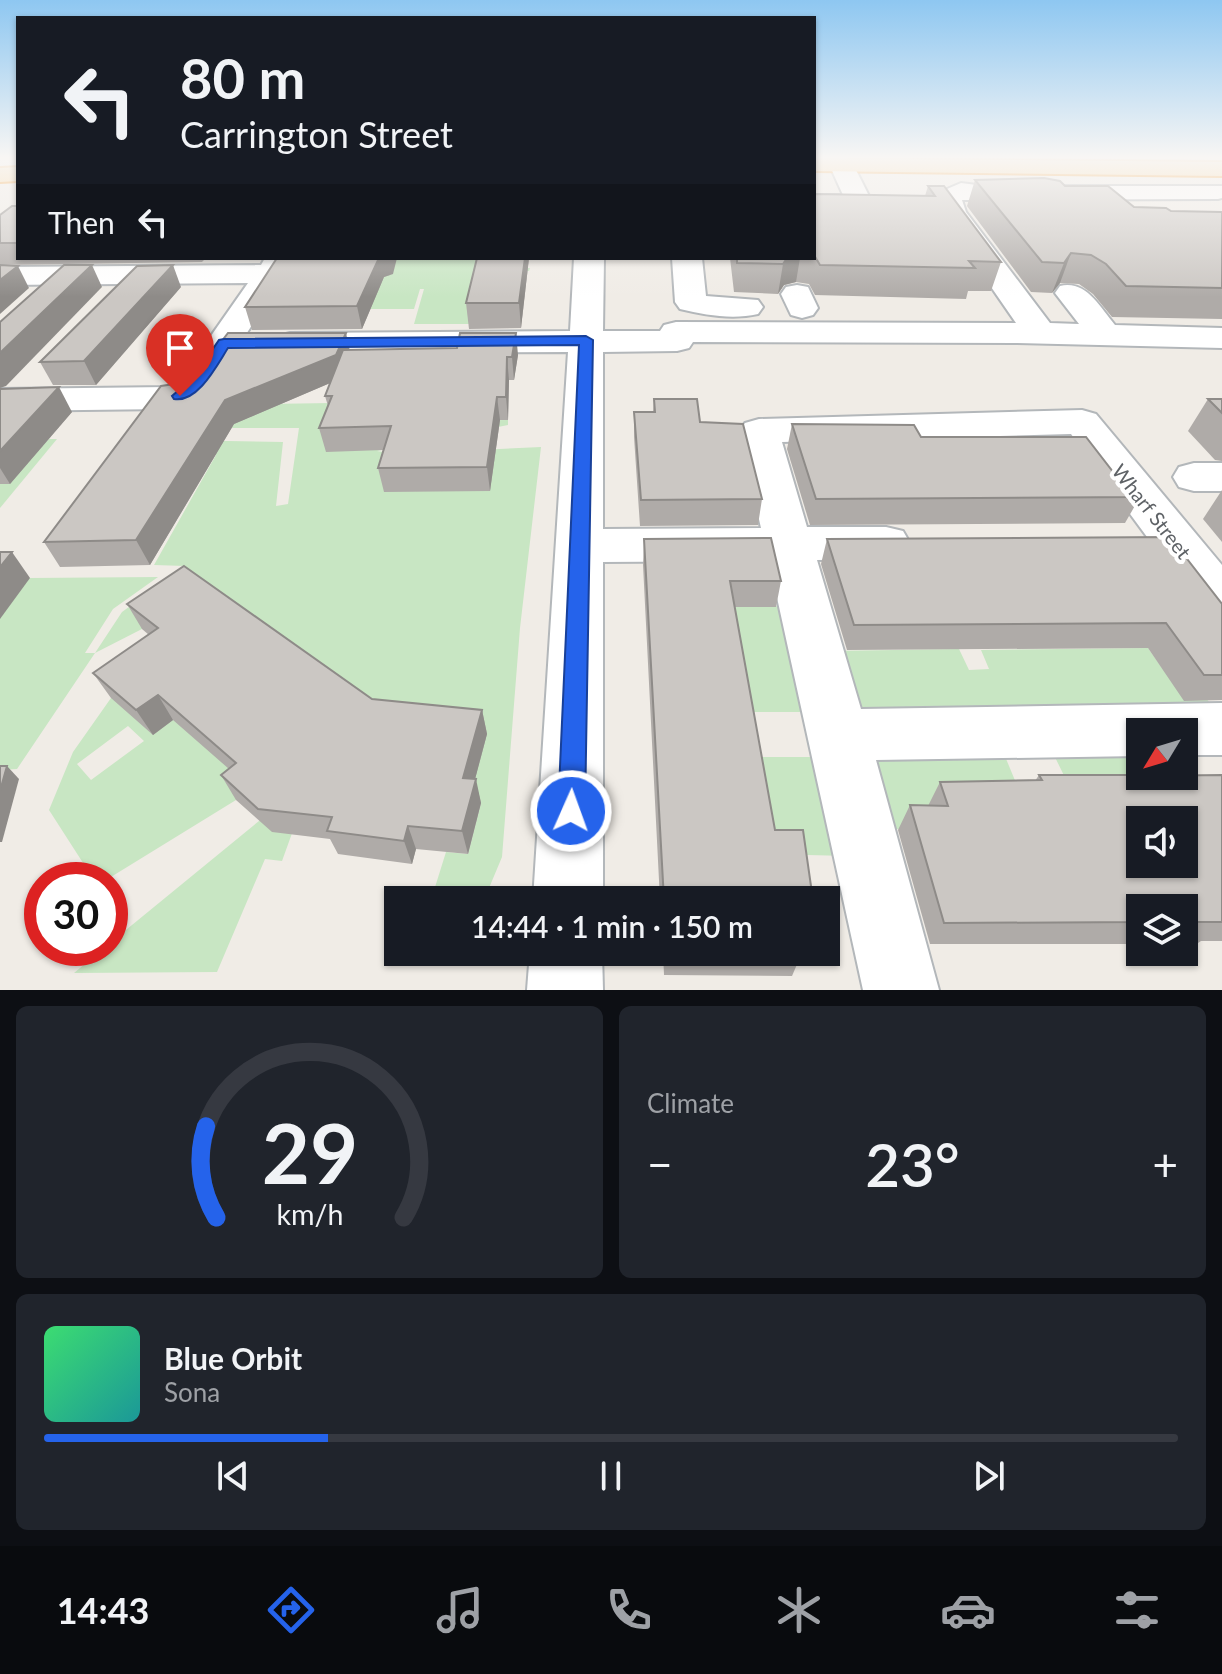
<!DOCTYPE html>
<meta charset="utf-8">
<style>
:root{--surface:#171b24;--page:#20242c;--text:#f1f3f6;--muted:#9ea1a6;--line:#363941;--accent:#2563eb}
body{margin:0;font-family:Lato,sans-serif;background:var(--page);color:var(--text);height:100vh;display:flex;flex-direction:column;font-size:30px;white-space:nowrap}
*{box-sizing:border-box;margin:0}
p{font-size:26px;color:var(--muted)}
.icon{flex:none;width:44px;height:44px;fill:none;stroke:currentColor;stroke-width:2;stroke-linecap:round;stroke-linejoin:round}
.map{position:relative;height:990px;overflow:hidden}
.sheet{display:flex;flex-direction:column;gap:16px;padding:16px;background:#0d0f14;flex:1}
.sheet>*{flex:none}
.guide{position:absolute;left:16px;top:16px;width:800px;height:244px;border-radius:0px;box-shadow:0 2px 6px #0004;background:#171b24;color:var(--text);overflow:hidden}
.needle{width:52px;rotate:232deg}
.controls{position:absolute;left:1126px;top:718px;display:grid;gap:16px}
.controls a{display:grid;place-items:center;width:72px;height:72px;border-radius:0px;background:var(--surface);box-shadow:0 2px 6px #0004;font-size:40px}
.speed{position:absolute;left:24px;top:862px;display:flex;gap:16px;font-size:40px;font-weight:700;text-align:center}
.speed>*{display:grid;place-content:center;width:104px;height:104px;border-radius:50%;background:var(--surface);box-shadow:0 2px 6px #0004;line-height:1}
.speed .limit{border:12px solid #d22;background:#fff;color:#111}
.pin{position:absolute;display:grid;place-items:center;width:68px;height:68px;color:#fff;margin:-82px -34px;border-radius:50% 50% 50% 0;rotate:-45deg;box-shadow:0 0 8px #0007}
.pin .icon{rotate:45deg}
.me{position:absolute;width:88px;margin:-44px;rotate:2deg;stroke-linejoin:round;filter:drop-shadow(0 0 6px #0008)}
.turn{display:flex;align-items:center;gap:28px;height:168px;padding:0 32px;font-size:36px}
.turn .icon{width:104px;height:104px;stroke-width:2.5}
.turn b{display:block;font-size:56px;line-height:68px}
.then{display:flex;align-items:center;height:76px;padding:0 32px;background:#0003;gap:16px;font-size:30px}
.big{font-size:60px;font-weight:600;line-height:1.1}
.sheet .tile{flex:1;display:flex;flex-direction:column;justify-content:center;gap:12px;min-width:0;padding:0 28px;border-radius:12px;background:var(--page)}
.sheet .dial{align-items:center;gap:0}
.dial svg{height:208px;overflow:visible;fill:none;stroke:var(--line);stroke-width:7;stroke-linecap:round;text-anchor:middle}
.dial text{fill:var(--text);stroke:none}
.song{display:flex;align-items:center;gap:24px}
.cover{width:96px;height:96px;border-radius:12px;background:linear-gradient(135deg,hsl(140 70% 55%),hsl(180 70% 35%))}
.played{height:8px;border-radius:4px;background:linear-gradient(90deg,var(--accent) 25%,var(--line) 25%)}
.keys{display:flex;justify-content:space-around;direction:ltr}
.heat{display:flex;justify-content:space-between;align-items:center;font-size:44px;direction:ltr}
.sheet .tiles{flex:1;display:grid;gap:16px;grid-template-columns:1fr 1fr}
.tile:last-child{grid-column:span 2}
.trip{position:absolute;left:384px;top:886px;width:456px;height:80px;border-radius:0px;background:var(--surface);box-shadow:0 2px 6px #0004;font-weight:600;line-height:80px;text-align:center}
.menu{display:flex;height:128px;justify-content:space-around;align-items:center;background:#090b0e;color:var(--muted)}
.menu .icon{width:56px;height:56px}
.menu .on{color:var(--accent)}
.menu b{font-size:36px;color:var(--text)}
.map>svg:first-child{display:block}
</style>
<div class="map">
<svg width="1222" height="990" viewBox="0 0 1222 990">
<rect width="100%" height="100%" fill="#f0ece6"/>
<g fill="#c8e6c3" fill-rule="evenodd">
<path d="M382 258H484L483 268H530L529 271 481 272 477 324H414L424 289H420L414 309H360L378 276 393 274Z"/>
<path d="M332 403 427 421 508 420V425L377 451 395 454 541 447 520 628 502 857 484 900H431L446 852 468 854 481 803 295 825 282 861 265 859 217 972 74 973 104 948H110V943L259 821 317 767 294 748 236 800 106 880H94L49 810 73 752 111 698 153 692 182 727 218 758 339 694 142 629 95 653 17 769 0 770V618L29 578 158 577 113 609 85 653H95L122 612 185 566 154 565 216 455 170 440 283 442 276 506 288 504 299 428H198L249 418 267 404ZM128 726 144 741 91 780 77 764Z"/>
<path d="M49 439H57L0 508V484Z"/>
<path d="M788 606 813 712H743L727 607Z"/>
<path d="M1148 648 1162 668 1201 691 1217 713 848 717 829 651 959 649 969 670 989 669 981 650Z"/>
<path d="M1140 747V776L1184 820 1076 800 1051 749Z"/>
<path d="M1002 749 1035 829H877L858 751Z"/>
<path d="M752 757H824L847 856 768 854Z"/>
</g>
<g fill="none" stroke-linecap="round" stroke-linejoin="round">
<g stroke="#b3b7ba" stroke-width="4">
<g id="minor">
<path d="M846 158 853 164 872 202 868 207 814 211V195H843L829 164 833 159Z"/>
<path d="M961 183 985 186H1222V198L1218 199 962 200 966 212 1050 323 1079 324 1055 293 1060 286C1086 280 1099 306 1115 325L1222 328V348L1017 343 693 342 689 348 677 351 603 352V529L761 528 739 431 745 423 759 419 1082 410 1096 414 1222 565V619L1204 614 1071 434 782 442 807 527H886L903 531 910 543 903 555 886 559 817 560 861 709 1222 703V755H1184V732H1140V756L876 760 939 990H863L769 561 603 562V900H533L568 352 290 353 278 350 273 343 278 336 290 333 570 331 574 258H604L603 331H660L664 325 676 322 1016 323 940 213 936 197 940 192Z"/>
<path d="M265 258H295L211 389 193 404 168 409 0 411V389L168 387 185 373 248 283 0 285V267L261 265Z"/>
<path d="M672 258H702L706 296 758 300 763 307 758 314C732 320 706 315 680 309L675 302Z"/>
<path d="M797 285 808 287 818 308 813 315 802 318 791 315 781 294 786 287Z"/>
<path d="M1194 463H1222V491H1194L1179 487 1173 477 1179 467Z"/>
<path d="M530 952H602L603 990H527Z"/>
</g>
</g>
<g stroke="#f28804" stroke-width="4">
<g id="highway">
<path d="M814 158 1222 162V176L814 171Z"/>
<path d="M18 167V181L0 182V168Z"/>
</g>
</g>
<use href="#minor" fill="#fff" fill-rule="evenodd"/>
<use href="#highway" fill="#fbd391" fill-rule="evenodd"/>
</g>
<g fill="#afaba8">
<path d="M975 180 1065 186 1134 207 1171 211 1222 212V319L1112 317 1093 294 1079 284 1060 283 1052 293 1031 292 967 206Z"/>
<path d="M928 186 1001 262 991 291H968L966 299 815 295 809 284 796 282 784 285 778 294 734 292 730 258H814V194L925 196Z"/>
<path d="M18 206V258H206L202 262 0 265V215Z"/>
<path d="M477 258H529L521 328 469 329 466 303Z"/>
<path d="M393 274 384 277 362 329 252 330 245 307Z"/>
<path d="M181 287 96 385H53L40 362Z"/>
<path d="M350 350 518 355 514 380H509L508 420H500L490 491 384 492 378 468 383 450 326 452 319 428 328 406 325 396 330 383 234 424 150 565 60 567 44 542 181 383Z"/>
<path d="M0 389 72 412 10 484H0Z"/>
<path d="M654 399 700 422 762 499 758 525 640 526 634 437V412H653Z"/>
<path d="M1208 399H1222V461L1215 460 1188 431Z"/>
<path d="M792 424 921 437 1140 497 1125 523 810 525 787 449Z"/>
<path d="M1222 490V542L1203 519Z"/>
<path d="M644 539 781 581 776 607H735L775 830 813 900H660L643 565Z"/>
<path d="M827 539 1222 604V700L1184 701 1148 648 847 650 821 564Z"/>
<path d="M127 604 372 699 482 710 487 734 475 779 481 803 468 854 416 849 412 864 338 854 330 839 272 832 236 800 221 775 229 769 173 720 153 735 111 698 93 673 149 635 142 629Z"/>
<path d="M1039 775H1222V941H1201L1198 943H1184V908H1140V944H930L898 830 910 805 928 806 940 782 1035 781Z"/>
<path d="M663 952H800L801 955 792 976 664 975Z"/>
</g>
<g fill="#8e8b88">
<path d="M1071 253 1060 283 1052 293 1064 263Z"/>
<path d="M379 258H397L393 274 384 277 362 329 357 306Z"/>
<path d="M525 258H529L521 328 519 303Z"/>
<path d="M787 258H800L796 282 784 285 778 294 783 264Z"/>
<path d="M92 265 102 287 6 386 0 388V353Z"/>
<path d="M173 265 181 287 96 385 84 361Z"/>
<path d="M18 266 29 288 0 314V280Z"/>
<path d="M346 333 351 356 342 378 234 424 150 565 136 540 225 400Z"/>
<path d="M516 333 518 355 514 380 512 357Z"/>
<path d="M507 357 509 380 508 420 506 397Z"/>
<path d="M59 387 72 412 10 484 0 468V451Z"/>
<path d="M497 397 500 420 490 491 487 467Z"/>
<path d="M12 552 30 578 0 619V567Z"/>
<path d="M158 695 173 720 153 735 136 710Z"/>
<path d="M482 710 487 734 469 802 463 778Z"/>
<path d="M7 766 19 779 2 842H0V791Z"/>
<path d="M476 779 481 803 468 854 462 831Z"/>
<path d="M408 826 416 849 412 864 404 841Z"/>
</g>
<g fill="#cbc7c3" stroke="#8e8b88" stroke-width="2" fill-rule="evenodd">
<path d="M1044 178 1060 181 1065 186H1108L1134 207 1166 208 1171 211 1222 212V288L1126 286 1106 264 1091 255 1071 253 1064 263 1042 262 975 180Z"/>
<path d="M928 186H944L1001 262 969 261 975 268 820 265 814 255V194L935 196Z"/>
<path d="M12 206H18V243H0V215Z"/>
<path d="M277 258H379L357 306 245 307Z"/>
<path d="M477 258H525L519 303H466Z"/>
<path d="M737 258H787L783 264 737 263Z"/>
<path d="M0 265 18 266 0 280Z"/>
<path d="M64 265H92L0 353V322Z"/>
<path d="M173 265 84 361 40 362 137 266Z"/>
<path d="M228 333H346L336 355 225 400 136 540 44 542 161 386 181 383 198 372Z"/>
<path d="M460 333H516L512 357H507L506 397H497L487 467 378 468 391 426 319 428 332 396H325L343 350 457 348Z"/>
<path d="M59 387 0 451V389Z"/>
<path d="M654 399H697L700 422 743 424 762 499 641 500 634 412H655Z"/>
<path d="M1208 399H1222V413Z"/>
<path d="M792 424 914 425 921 437H1086L1131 495 1140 497 816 499Z"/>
<path d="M1170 537 1222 604V675H1204L1166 623 854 625 827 539Z"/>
<path d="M771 538 781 581H730L775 830H803L813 900H664L644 539Z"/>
<path d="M0 552H12L0 567Z"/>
<path d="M184 566 372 699 482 710 463 778 476 779 462 831 408 826 404 841 327 831 332 817 258 809 221 775 236 763 158 695 136 710 93 673 158 628 127 604Z"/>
<path d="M0 766H7L0 791Z"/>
<path d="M1039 775H1140V776L1222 775V922H1184V908H1140V922L944 923 910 805 948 806 940 782 1042 780ZM1140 820H1184V864H1140Z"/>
<path d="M667 952H800L801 955H667Z"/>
</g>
<linearGradient id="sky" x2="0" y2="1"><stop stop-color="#8ec7f1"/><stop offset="0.53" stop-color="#f8f6f4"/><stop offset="1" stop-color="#f8f6f4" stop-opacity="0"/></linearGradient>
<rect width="1222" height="297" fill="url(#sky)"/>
<path fill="#2563eb" stroke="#184099" stroke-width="2" d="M586 336 593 340 585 811 581 820 571 824 562 820 558 811 579 345 228 348C217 365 198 403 174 399L172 396 193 378 219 340 224 339Z"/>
<g text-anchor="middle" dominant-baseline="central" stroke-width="8" stroke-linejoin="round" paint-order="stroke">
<g font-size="20" fill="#5e6266" stroke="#fff">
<text transform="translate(1152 511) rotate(52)">Wharf Street</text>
</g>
</g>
</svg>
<div class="controls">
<a><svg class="needle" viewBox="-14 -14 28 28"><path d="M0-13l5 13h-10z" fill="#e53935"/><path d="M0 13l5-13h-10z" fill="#9ea1a6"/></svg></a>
<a><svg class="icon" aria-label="sound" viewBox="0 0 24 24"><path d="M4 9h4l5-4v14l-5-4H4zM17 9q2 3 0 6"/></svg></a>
<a><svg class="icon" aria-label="layers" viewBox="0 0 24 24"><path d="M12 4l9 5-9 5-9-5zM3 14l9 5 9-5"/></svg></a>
</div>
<div class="speed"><div class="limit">30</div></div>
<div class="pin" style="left:180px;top:396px;background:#d93025"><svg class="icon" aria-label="arrive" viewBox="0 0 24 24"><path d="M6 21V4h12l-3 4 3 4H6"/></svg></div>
<svg class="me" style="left:571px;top:811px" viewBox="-20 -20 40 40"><circle r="17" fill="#2563eb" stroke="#fff" stroke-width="3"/><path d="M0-11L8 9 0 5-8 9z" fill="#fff"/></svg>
<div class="trip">14:44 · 1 min · 150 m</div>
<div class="guide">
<div class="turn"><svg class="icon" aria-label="left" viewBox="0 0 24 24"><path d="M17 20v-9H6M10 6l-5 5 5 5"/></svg><div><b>80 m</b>Carrington Street</div></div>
<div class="then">Then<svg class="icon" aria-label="left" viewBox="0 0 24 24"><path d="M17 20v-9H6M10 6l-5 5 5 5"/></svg></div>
</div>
</div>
<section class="sheet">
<div class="tiles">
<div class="tile dial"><svg viewBox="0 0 100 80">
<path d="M14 69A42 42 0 1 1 86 69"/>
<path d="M14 69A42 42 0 0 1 10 34" stroke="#2563eb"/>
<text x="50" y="56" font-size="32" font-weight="700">29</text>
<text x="50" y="72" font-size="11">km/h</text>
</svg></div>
<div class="tile"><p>Climate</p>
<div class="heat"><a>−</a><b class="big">23°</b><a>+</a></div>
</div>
<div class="tile">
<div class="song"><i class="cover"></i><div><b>Blue Orbit</b><p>Sona</p></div></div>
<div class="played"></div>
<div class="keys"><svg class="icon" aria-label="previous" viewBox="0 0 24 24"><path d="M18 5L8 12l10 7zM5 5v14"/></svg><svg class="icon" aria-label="pause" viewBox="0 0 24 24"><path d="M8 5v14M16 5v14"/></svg><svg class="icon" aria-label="next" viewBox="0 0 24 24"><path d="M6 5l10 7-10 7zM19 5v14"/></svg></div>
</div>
</div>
</section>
<nav class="menu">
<b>14:43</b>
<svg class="icon on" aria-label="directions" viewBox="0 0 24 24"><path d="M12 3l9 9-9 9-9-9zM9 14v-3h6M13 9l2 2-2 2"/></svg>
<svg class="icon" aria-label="music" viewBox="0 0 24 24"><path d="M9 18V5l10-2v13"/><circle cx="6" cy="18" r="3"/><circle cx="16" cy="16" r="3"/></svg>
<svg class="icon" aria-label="phone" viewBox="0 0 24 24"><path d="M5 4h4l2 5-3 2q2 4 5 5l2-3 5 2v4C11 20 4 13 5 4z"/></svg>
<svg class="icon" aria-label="climate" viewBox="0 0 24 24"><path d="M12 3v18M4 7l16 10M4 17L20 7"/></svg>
<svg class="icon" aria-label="car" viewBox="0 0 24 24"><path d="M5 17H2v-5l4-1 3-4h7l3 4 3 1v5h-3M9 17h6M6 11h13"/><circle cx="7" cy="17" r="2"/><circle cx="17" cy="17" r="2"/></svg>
<svg class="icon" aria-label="filters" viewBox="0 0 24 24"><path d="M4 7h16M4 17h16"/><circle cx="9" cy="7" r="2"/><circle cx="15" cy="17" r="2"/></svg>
</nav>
